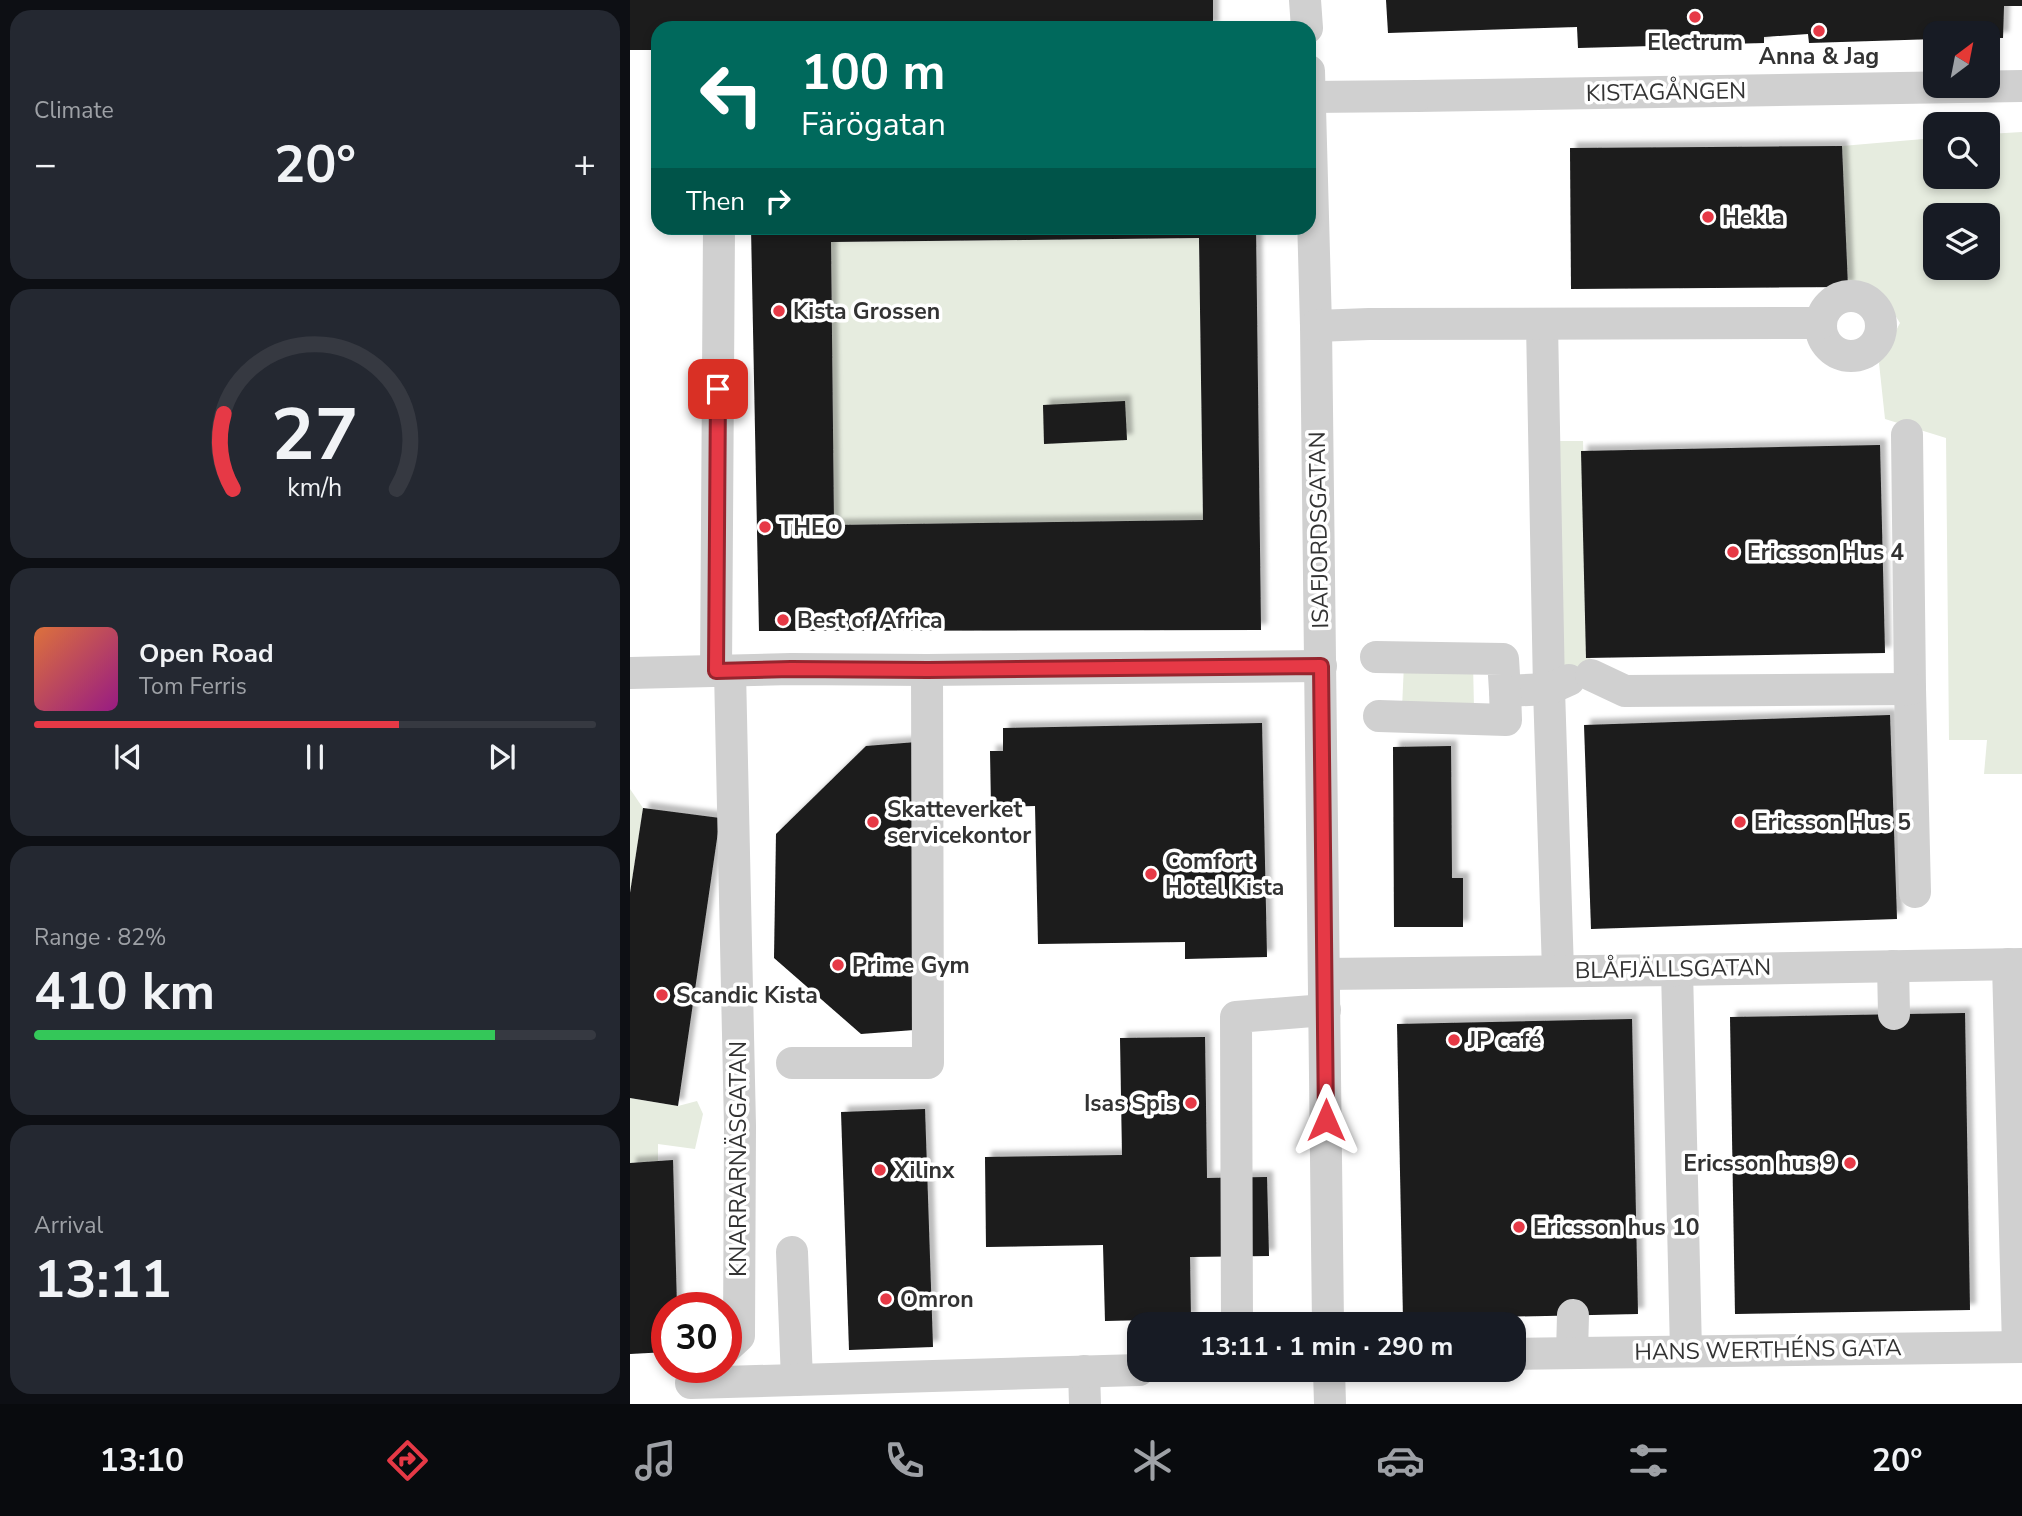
<!DOCTYPE html>
<meta charset="utf-8">
<style>
:root{--surface:#171b24;--page:#242831;--text:#f1f3f6;--muted:#9ea1a6;--line:#363941;--accent:#e63946}
body{margin:0;font-family:"Nunito Sans",sans-serif;background:var(--page);color:var(--text);height:100vh;display:flex;flex-direction:column;font-size:26px;white-space:nowrap}
*{box-sizing:border-box;margin:0}
p{font-size:23px;color:var(--muted)}
.icon{flex:none;width:38px;height:38px;fill:none;stroke:currentColor;stroke-width:2;stroke-linecap:round;stroke-linejoin:round}
.map{position:relative;flex:1;overflow:hidden}
.side{display:flex;flex-direction:column;gap:10px;padding:10px;background:#0d0f14;width:630px}
.side>*{flex:none}
.guide{position:absolute;left:21px;top:21px;width:665px;height:214px;border-radius:21px;box-shadow:0 4px 10px #0003;background:#00695c;color:#fff;overflow:hidden}
.needle{width:46px;rotate:32deg}
.controls{position:absolute;left:1293px;top:21px;display:grid;gap:14px}
.controls a{display:grid;place-items:center;width:77px;height:77px;border-radius:14px;background:var(--surface);box-shadow:0 4px 10px #0003;font-size:35px}
.speed{position:absolute;left:21px;top:1292px;display:flex;gap:14px;font-size:35px;font-weight:700;text-align:center}
.speed>*{display:grid;place-content:center;width:91px;height:91px;border-radius:50%;background:var(--surface);box-shadow:0 4px 10px #0003;line-height:1}
.speed .limit{border:10px solid #d22;background:#fff;color:#111}
.pin{position:absolute;display:grid;place-items:center;width:60px;height:60px;color:#fff;margin:-30px;border-radius:14px;box-shadow:0 4px 10px #0006}
.me{position:absolute;width:77px;margin:-38px;rotate:0deg;stroke-linejoin:round;filter:drop-shadow(0 0 5px #0008)}
.turn{display:flex;align-items:center;gap:24px;height:147px;padding:0 35px;font-size:32px}
.turn .icon{width:91px;height:91px;stroke-width:2.5}
.turn b{display:block;font-size:49px;line-height:60px}
.then{display:flex;align-items:center;height:66px;padding:0 35px;background:#0003;gap:14px;font-size:26px}
.big{font-size:52px;font-weight:700;line-height:1.1}
.side .card{flex:1;display:flex;flex-direction:column;justify-content:center;gap:10px;min-width:0;padding:0 24px;border-radius:21px;background:var(--page)}
.side .dial{align-items:center;gap:0}
.dial svg{height:182px;overflow:visible;fill:none;stroke:var(--line);stroke-width:7;stroke-linecap:round;text-anchor:middle}
.dial text{fill:var(--text);stroke:none}
.song{display:flex;align-items:center;gap:21px}
.cover{width:84px;height:84px;border-radius:10px;background:linear-gradient(135deg,hsl(20 70% 55%),hsl(310 70% 35%))}
.played{height:7px;border-radius:4px;background:linear-gradient(90deg,var(--accent) 65%,var(--line) 65%)}
.keys{display:flex;justify-content:space-around;direction:ltr}
.heat{display:flex;justify-content:space-between;align-items:center;font-size:38px;direction:ltr}
.charge{height:10px;border-radius:5px;background:linear-gradient(90deg,#34c759 82%,var(--line) 0)}
.trip{position:absolute;left:497px;top:1312px;width:399px;height:70px;border-radius:21px;background:var(--surface);box-shadow:0 4px 10px #0003;font-weight:700;line-height:70px;text-align:center}
.dock{display:flex;height:112px;justify-content:space-around;align-items:center;background:#090b0e;color:var(--muted)}
.dock .icon{width:49px;height:49px}
.dock .active{color:var(--accent)}
.dock b{font-size:32px;color:var(--text)}
main{display:flex;flex:1;min-height:0}
.map>svg:first-child{display:block}
</style>
<main>
<section class="side">
<div class="card"><p>Climate</p>
<div class="heat"><a>−</a><b class="big">20°</b><a>+</a></div>
</div>
<div class="card dial"><svg viewBox="0 0 100 80">
<path d="M14 69A42 42 0 1 1 86 69"/>
<path d="M14 69A42 42 0 0 1 10 36" stroke="#e63946"/>
<text x="50" y="56" font-size="32" font-weight="700">27</text>
<text x="50" y="72" font-size="11">km/h</text>
</svg></div>
<div class="card">
<div class="song"><i class="cover"></i><div><b>Open Road</b><p>Tom Ferris</p></div></div>
<div class="played"></div>
<div class="keys"><svg class="icon" aria-label="previous" viewBox="0 0 24 24"><path d="M18 5L8 12l10 7zM5 5v14"/></svg><svg class="icon" aria-label="pause" viewBox="0 0 24 24"><path d="M8 5v14M16 5v14"/></svg><svg class="icon" aria-label="next" viewBox="0 0 24 24"><path d="M6 5l10 7-10 7zM19 5v14"/></svg></div>
</div>
<div class="card"><p>Range · 82%</p><b class="big">410 km</b><div class="charge"></div></div>
<div class="card"><p>Arrival</p><b class="big">13:11</b></div>
</section>
<div class="map">
<svg width="1392" height="1404" viewBox="0 0 1392 1404">
<defs>
<filter id="shadow"><feDropShadow dx="6" dy="-6" stdDeviation="2" flood-color="#0004"/></filter>
</defs>
<rect width="100%" height="100%" fill="#fff"/>
<g fill="#e6ecdf" fill-rule="evenodd">
<path d="M1392 132V774H1354L1357 740H1319L1316 438 1255 419 1249 363 1270 323 1249 290 1218 287 1212 146 1305 138 1306 177H1358V134ZM1306 215H1358V268H1306Z"/>
<path d="M569 238 573 520 204 525 201 242Z"/>
<path d="M915 441H953L961 675 919 689Z"/>
<path d="M843 662 844 709 772 708 774 664Z"/>
<path d="M0 789 13 808 0 893Z"/>
<path d="M0 1098 48 1106 67 1101 73 1114 65 1149 28 1144V1161L0 1163Z"/>
</g>
<g fill="#1a1a1a" fill-rule="evenodd" filter="url(#shadow)">
<path d="M0 0H583V28H28V50H0Z"/>
<path d="M756 0H1392V6H1374L1373 38H1358V33H1306V39L1179 43 1178 34 1134 37V43L948 48 947 27 758 33Z"/>
<path d="M1212 146 1218 287 941 289 940 148Z"/>
<path d="M121 228H626L631 630 129 631ZM569 238 573 520 204 525 201 242Z"/>
<path d="M495 401 497 440 414 444 413 405Z"/>
<path d="M1250 445 1255 653 956 658 951 451Z"/>
<path d="M1260 715 1267 919 961 929 954 725Z"/>
<path d="M632 723 637 957 555 959V942L408 944 405 806 361 807 360 751H373V728Z"/>
<path d="M287 742 284 1030 231 1034 144 958 146 834 236 746Z"/>
<path d="M821 746 822 878H833V927H764L763 747Z"/>
<path d="M13 808 90 818 48 1106 0 1098V893Z"/>
<path d="M1335 1013 1340 1310 1105 1314 1100 1017Z"/>
<path d="M1002 1019 1008 1314 773 1319 767 1024Z"/>
<path d="M575 1037 577 1178 637 1177 639 1256 560 1257 561 1319 475 1321 473 1245 356 1247 355 1157 492 1155 490 1038Z"/>
<path d="M295 1109 303 1347 219 1350 211 1112Z"/>
<path d="M43 1160 47 1307H37V1352L0 1354V1163Z"/>
</g>
<g fill="none" stroke-linecap="round" stroke-linejoin="round">
<g stroke="#d0d0d0" stroke-width="32">
<path d="M675 0 677 28"/>
<path d="M679 71 686 326 698 1325"/>
<path d="M787 96 1392 86"/>
<circle cx="1221" cy="326" r="30"/>
<path d="M912 324 919 689 928 971"/>
<path d="M686 326 739 324 1191 323"/>
<path d="M1277 435 1280 689 1285 892"/>
<path d="M746 657 873 659 875 691 919 689 939 680"/>
<path d="M86 671 89 228"/>
<path d="M0 673 161 669 297 670 691 666"/>
<path d="M961 675 995 691 1280 689"/>
<path d="M749 716 876 720 875 691"/>
<path d="M1378 964 1388 1347"/>
<path d="M1263 966 1264 1014"/>
<path d="M1047 970 1056 1351"/>
<path d="M695 974 1047 970 1392 964"/>
<path d="M162 1063H298L297 670"/>
<path d="M162 1252 167 1380"/>
<path d="M607 1325 606 1017 695 1010"/>
<path d="M96 1348 109 1336 110 1126 100 671"/>
<path d="M942 1353 943 1315"/>
<path d="M884 1354 1392 1347"/>
<path d="M699 1370 700 1404"/>
<path d="M454 1371 455 1404"/>
<path d="M61 1383 509 1370"/>
</g>
<path stroke="#d0d0d0" stroke-width="32" d="M679 97 787 96"/>
</g>
<g fill="none" stroke-linecap="round" stroke-linejoin="round">
<g stroke="#96252e" stroke-width="18">
<path id="route" d="M88 389 86 671 161 669 298 670 691 666 696 1120"/>
</g>
<use href="#route" stroke="#e63946" stroke-width="12"/>
</g>
<g fill="#e63946" stroke="#fff" stroke-width="2.5">
<circle cx="1065" cy="17" r="7"/>
<circle cx="1189" cy="31" r="7"/>
<circle cx="1078" cy="217" r="7"/>
<circle cx="149" cy="311" r="7"/>
<circle cx="135" cy="527" r="7"/>
<circle cx="1103" cy="552" r="7"/>
<circle cx="153" cy="620" r="7"/>
<circle cx="243" cy="822" r="7"/>
<circle cx="1110" cy="822" r="7"/>
<circle cx="521" cy="874" r="7"/>
<circle cx="208" cy="965" r="7"/>
<circle cx="32" cy="995" r="7"/>
<circle cx="824" cy="1040" r="7"/>
<circle cx="561" cy="1103" r="7"/>
<circle cx="1220" cy="1163" r="7"/>
<circle cx="250" cy="1170" r="7"/>
<circle cx="889" cy="1227" r="7"/>
<circle cx="256" cy="1299" r="7"/>
</g>
<g text-anchor="middle" dominant-baseline="central" stroke-width="7" stroke-linejoin="round" paint-order="stroke">
<g font-size="23" font-weight="bold" fill="#333" stroke="#fff" text-anchor="start">
<text x="1065" y="42" text-anchor="middle">Electrum</text>
<text x="1189" y="56" text-anchor="middle">Anna &amp; Jag</text>
<text x="1092" y="217">Hekla</text>
<text x="163" y="311">Kista Grossen</text>
<text x="149" y="527">THEO</text>
<text x="1117" y="552">Ericsson Hus 4</text>
<text x="167" y="620">Best of Africa</text>
<text x="257" y="809">Skatteverket<tspan x="257" dy="26">servicekontor</tspan></text>
<text x="1124" y="822">Ericsson Hus 5</text>
<text x="535" y="861">Comfort<tspan x="535" dy="26">Hotel Kista</tspan></text>
<text x="222" y="965">Prime Gym</text>
<text x="46" y="995">Scandic Kista</text>
<text x="838" y="1040">JP café</text>
<text x="547" y="1103" text-anchor="end">Isas Spis</text>
<text x="1206" y="1163" text-anchor="end">Ericsson hus 9</text>
<text x="264" y="1170">Xilinx</text>
<text x="903" y="1227">Ericsson hus 10</text>
<text x="270" y="1299">Omron</text>
</g>
<g font-size="23" fill="#333" stroke="#fff">
<text transform="translate(1036 92) rotate(-1)">KISTAGÅNGEN</text>
<text transform="translate(689 530) rotate(-91)">ISAFJORDSGATAN</text>
<text transform="translate(1043 969) rotate(-1)">BLÅFJÄLLSGATAN</text>
<text transform="translate(108 1159) rotate(-90)">KNARRARNÄSGATAN</text>
<text transform="translate(1138 1350) rotate(-1)">HANS WERTHÉNS GATA</text>
</g>
</g>
</svg>
<div class="controls">
<a><svg class="needle" viewBox="-14 -14 28 28"><path d="M0-13l5 13h-10z" fill="#e53935"/><path d="M0 13l5-13h-10z" fill="#9ea1a6"/></svg></a>
<a><svg class="icon" aria-label="search" viewBox="0 0 24 24"><circle cx="10" cy="10" r="6"/><path d="M15 15l6 6"/></svg></a>
<a><svg class="icon" aria-label="layers" viewBox="0 0 24 24"><path d="M12 4l9 5-9 5-9-5zM3 14l9 5 9-5"/></svg></a>
</div>
<div class="speed"><div class="limit">30</div></div>
<div class="pin" style="left:88px;top:389px;background:#d93025"><svg class="icon" aria-label="arrive" viewBox="0 0 24 24"><path d="M6 21V4h12l-3 4 3 4H6"/></svg></div>
<svg class="me" style="left:696px;top:1120px" viewBox="-20 -20 40 40"><path d="M0-17L14 15 0 8-14 15z" fill="#e63946" stroke="#fff" stroke-width="4"/></svg>
<div class="trip">13:11 · 1 min · 290 m</div>
<div class="guide">
<div class="turn"><svg class="icon" aria-label="left" viewBox="0 0 24 24"><path d="M17 20v-9H6M10 6l-5 5 5 5"/></svg><div><b>100 m</b>Färögatan</div></div>
<div class="then">Then<svg class="icon" aria-label="right" viewBox="0 0 24 24"><path d="M7 20v-9h11M14 6l5 5-5 5"/></svg></div>
</div>
</div>
</main>
<nav class="dock">
<b>13:10</b>
<svg class="icon active" aria-label="directions" viewBox="0 0 24 24"><path d="M12 3l9 9-9 9-9-9zM9 14v-3h6M13 9l2 2-2 2"/></svg>
<svg class="icon" aria-label="music" viewBox="0 0 24 24"><path d="M9 18V5l10-2v13"/><circle cx="6" cy="18" r="3"/><circle cx="16" cy="16" r="3"/></svg>
<svg class="icon" aria-label="phone" viewBox="0 0 24 24"><path d="M5 4h4l2 5-3 2q2 4 5 5l2-3 5 2v4C11 20 4 13 5 4z"/></svg>
<svg class="icon" aria-label="climate" viewBox="0 0 24 24"><path d="M12 3v18M4 7l16 10M4 17L20 7"/></svg>
<svg class="icon" aria-label="car" viewBox="0 0 24 24"><path d="M5 17H2v-5l4-1 3-4h7l3 4 3 1v5h-3M9 17h6M6 11h13"/><circle cx="7" cy="17" r="2"/><circle cx="17" cy="17" r="2"/></svg>
<svg class="icon" aria-label="filters" viewBox="0 0 24 24"><path d="M4 7h16M4 17h16"/><circle cx="9" cy="7" r="2"/><circle cx="15" cy="17" r="2"/></svg>
<b>20°</b>
</nav>
